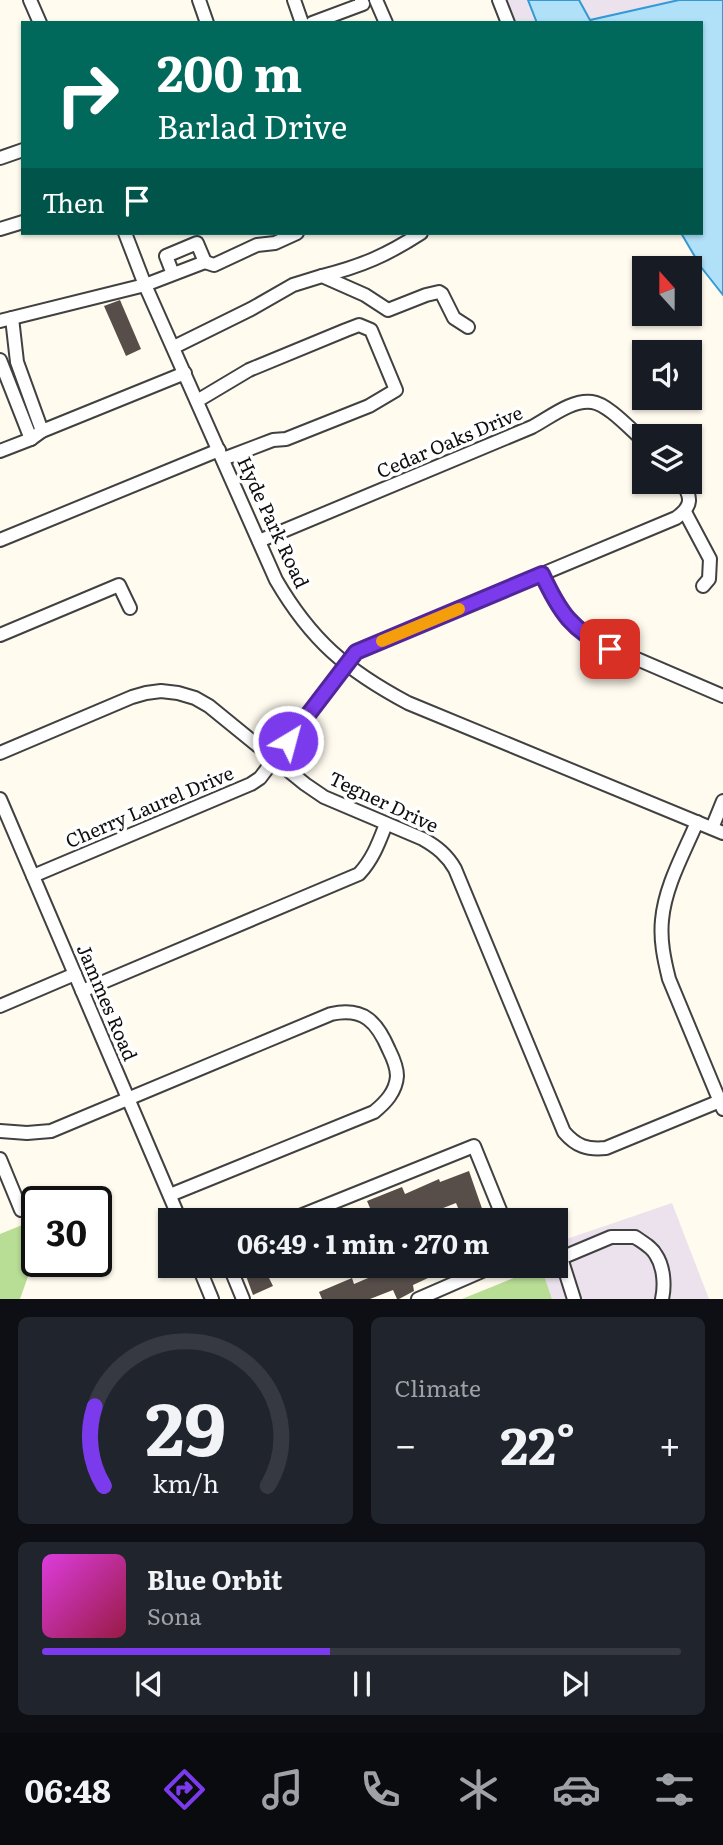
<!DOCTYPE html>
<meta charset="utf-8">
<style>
:root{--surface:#171b24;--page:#20242c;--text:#f1f3f6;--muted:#9ea1a6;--line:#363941;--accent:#7c3aed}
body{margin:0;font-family:Literata,serif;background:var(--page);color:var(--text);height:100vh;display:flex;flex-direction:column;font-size:26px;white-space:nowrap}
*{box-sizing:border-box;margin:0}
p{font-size:23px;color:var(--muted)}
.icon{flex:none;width:38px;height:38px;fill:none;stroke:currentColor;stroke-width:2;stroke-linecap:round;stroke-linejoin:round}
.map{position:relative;height:1299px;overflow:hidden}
.drawer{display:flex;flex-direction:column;gap:18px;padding:18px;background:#0d0f14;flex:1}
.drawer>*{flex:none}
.banner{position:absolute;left:21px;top:21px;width:682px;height:214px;border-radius:0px;box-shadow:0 2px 5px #0004;background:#00695c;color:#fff;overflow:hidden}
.needle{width:46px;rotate:339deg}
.buttons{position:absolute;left:632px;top:256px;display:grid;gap:14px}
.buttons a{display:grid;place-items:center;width:70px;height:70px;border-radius:0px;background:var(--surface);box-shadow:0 2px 5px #0004;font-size:35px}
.speed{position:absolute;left:21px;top:1186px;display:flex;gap:14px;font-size:35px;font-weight:700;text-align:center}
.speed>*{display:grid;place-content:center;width:91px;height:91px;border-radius:50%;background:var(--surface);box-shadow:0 2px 5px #0004;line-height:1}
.speed .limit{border:4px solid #111;border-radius:10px;background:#fff;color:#111}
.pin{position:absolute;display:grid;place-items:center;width:60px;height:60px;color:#fff;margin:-30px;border-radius:14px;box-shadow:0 4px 10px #0006}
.me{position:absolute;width:77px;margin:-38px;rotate:37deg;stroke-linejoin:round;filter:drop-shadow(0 0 5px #0008)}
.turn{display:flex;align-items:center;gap:24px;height:147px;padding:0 21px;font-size:32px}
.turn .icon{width:91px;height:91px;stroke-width:2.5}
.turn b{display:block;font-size:49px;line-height:60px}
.then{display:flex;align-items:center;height:66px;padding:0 21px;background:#0003;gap:14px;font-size:26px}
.big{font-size:52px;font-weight:700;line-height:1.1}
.drawer .card{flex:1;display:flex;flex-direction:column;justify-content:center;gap:10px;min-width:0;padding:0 24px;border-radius:10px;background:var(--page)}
.drawer .dial{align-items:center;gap:0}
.dial svg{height:182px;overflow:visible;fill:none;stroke:var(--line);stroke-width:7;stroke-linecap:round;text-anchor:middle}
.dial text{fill:var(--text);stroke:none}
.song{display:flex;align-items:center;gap:21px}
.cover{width:84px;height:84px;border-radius:10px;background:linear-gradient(135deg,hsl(300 70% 55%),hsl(340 70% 35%))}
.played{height:7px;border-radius:4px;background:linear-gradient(90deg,var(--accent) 45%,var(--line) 45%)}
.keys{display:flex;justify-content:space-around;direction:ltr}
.heat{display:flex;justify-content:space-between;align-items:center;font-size:38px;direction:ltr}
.drawer .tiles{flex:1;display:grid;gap:18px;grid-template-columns:1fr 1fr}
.card:last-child{grid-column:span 2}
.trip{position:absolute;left:158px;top:1208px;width:410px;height:70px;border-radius:0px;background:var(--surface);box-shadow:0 2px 5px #0004;font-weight:700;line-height:70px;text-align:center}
.menu{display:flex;height:112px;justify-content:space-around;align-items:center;background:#090b0e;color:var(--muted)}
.menu .icon{width:49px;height:49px}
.menu .active{color:var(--accent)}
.menu b{font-size:32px;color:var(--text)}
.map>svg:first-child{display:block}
</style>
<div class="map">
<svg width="723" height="1299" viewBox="0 0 723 1299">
<rect width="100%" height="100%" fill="#fffbef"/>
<g fill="#ebe2ed">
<path d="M505 0H528L537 23H514Z"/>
<path d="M579 0H679L590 20Z"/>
<path d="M672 1203 709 1299H552L540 1265H555V1243Z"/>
</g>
<g fill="#b8dd95">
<path d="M37 1219V1251L20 1299H0V1234Z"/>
<path d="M541 1267 552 1299H462Z"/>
</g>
<path fill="#b1e0f9" stroke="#3599d3" stroke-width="2" d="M528 0H579L590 20 679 0H723V295L701 267 681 233H702V23H537Z"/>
<g fill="#574e4a">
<path d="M120 300 141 349 126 356 104 306Z"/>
<path d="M469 1171 486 1220H463L456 1203 415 1219 412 1211 388 1220H343L370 1208 367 1201 402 1187 405 1194 439 1179 440 1182Z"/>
<path d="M242 1265H299L269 1278 273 1286 253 1295Z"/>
<path d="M411 1265H456L413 1285 414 1291 399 1299H397L393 1290 370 1299H322L319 1292 352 1278 354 1284 387 1270 388 1274Z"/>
</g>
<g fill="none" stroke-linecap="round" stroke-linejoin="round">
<g stroke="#414141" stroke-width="16">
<g id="minor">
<path d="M30 0 40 23"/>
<path d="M199 0 207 23"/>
<path d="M294 0 302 23"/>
<path d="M376 0 386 23"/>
<path d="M499 0 508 23"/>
<path d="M312 23 363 4 361 0"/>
<path d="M0 158 23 150"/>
<path d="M0 229 23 222"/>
<path d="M125 233 145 285 276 580C311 640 346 670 408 703L723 833"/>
<path d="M205 262 214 265 257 245 275 243 297 233"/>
<path d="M322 276C362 266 387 255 421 233"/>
<path d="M12 318 17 362 42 431"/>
<path d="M0 321 145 285 205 262 197 243 166 256 173 274"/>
<path d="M174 347 251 309 293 285 322 276 365 295 388 310 426 295 439 292 442 294 454 318 468 327"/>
<path d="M0 360 31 439 0 451"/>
<path d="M197 401 249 370 346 330 359 325 371 330 396 390 369 406 286 439 273 440 223 459"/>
<path d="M31 439 42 431 185 373"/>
<path d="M685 512 710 559 709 579 703 586"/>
<path d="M0 540 219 450"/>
<path d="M259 541 532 427C549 418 572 399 592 402 608 404 631 430 644 441"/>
<path d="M542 574C557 606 566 621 595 641L723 696"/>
<path d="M0 635 119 585 130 608"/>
<path d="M0 753 132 697 146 693 161 691 178 693 195 698 209 706 305 784 324 797 423 839C437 847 447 855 455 869L564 1132C576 1146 587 1150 606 1148L720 1101"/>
<path d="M0 799 180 1220"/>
<path d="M697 822C684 853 665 886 662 920 660 940 664 959 669 979L723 1109"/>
<path d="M712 828 723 801"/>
<path d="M33 876 251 784 260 778 356 652 676 518C693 506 692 497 681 481"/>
<path d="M82 991 359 874C373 859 379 842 386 824"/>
<path d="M0 1006 75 974"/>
<path d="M0 1131 27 1133 51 1131 331 1014C364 1007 377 1022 389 1050 393 1058 397 1067 397 1076 396 1092 385 1103 374 1112L170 1195"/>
<path d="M0 1159 21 1210"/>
<path d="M290 1220 474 1146 504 1220"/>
<path d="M198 1265 212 1299"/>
<path d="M229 1265 243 1299"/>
<path d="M418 1299 496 1265"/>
<path d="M574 1299 561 1258 611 1237H635C642 1242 652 1247 656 1255 664 1267 665 1286 662 1299"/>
</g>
</g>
<use href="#minor" stroke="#fff" stroke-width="12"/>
</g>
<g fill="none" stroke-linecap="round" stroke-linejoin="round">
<g stroke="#51269a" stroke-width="18">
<path id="route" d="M288 741 356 652 542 574C560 613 572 630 610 649"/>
</g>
<use href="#route" stroke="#7c3aed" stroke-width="12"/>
<path stroke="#f59e0b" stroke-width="12" d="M382 641 459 609"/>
</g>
<g text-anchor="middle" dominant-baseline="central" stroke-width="7" stroke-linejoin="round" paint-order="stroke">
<g font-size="19" fill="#0e0e0e" stroke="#fff">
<text transform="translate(449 441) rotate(-23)">Cedar Oaks Drive</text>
<text transform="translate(274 522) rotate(65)">Hyde Park Road</text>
<text transform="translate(384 801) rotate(25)">Tegner Drive</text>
<text transform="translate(149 806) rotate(-23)">Cherry Laurel Drive</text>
<text transform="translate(108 1002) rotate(67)">Jammes Road</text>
</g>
</g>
</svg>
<div class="buttons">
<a><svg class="needle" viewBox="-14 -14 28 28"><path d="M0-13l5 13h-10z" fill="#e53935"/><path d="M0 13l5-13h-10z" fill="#9ea1a6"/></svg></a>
<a><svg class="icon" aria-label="sound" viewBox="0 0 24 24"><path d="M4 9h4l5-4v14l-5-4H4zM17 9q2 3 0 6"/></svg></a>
<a><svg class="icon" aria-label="layers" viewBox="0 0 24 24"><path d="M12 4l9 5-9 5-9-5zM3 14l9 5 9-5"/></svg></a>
</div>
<div class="speed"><div class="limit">30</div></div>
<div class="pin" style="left:610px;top:649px;background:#d93025"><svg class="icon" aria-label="arrive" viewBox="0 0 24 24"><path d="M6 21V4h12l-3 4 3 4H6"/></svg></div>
<svg class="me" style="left:288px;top:741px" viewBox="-20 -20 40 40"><circle r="17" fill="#7c3aed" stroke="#fff" stroke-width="3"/><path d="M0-11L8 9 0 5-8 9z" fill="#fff"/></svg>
<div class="trip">06:49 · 1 min · 270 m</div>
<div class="banner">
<div class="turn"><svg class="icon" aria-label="right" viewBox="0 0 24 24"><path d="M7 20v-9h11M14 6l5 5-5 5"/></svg><div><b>200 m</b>Barlad Drive</div></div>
<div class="then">Then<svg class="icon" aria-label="arrive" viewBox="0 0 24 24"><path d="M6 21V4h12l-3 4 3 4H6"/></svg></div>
</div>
</div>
<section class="drawer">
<div class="tiles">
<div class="card dial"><svg viewBox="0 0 100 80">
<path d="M14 69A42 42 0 1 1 86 69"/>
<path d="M14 69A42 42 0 0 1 10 34" stroke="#7c3aed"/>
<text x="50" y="56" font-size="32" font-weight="700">29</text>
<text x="50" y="72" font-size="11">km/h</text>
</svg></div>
<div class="card"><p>Climate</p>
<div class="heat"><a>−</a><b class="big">22°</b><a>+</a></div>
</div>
<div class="card">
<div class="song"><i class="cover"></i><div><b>Blue Orbit</b><p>Sona</p></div></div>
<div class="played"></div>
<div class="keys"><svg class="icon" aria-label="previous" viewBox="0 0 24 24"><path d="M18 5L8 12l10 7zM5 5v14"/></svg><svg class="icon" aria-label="pause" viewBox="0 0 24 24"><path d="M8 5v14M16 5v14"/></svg><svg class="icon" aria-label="next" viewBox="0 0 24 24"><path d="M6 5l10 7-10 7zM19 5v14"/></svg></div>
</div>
</div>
</section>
<nav class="menu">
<b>06:48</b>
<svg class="icon active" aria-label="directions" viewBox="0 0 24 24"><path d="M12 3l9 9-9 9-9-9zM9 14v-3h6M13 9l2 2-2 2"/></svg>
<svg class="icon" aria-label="music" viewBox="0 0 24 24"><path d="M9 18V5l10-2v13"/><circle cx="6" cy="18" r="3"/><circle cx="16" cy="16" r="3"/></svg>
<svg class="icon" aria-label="phone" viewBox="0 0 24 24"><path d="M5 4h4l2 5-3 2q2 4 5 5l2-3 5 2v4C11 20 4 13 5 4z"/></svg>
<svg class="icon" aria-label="climate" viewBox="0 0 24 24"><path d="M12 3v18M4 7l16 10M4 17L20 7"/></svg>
<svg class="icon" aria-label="car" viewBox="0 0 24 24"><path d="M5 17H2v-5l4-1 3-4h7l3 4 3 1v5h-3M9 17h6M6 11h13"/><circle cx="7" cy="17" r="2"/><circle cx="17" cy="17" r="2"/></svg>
<svg class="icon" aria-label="filters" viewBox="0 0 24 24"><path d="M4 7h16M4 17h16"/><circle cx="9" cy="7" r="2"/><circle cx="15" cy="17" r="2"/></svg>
</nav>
